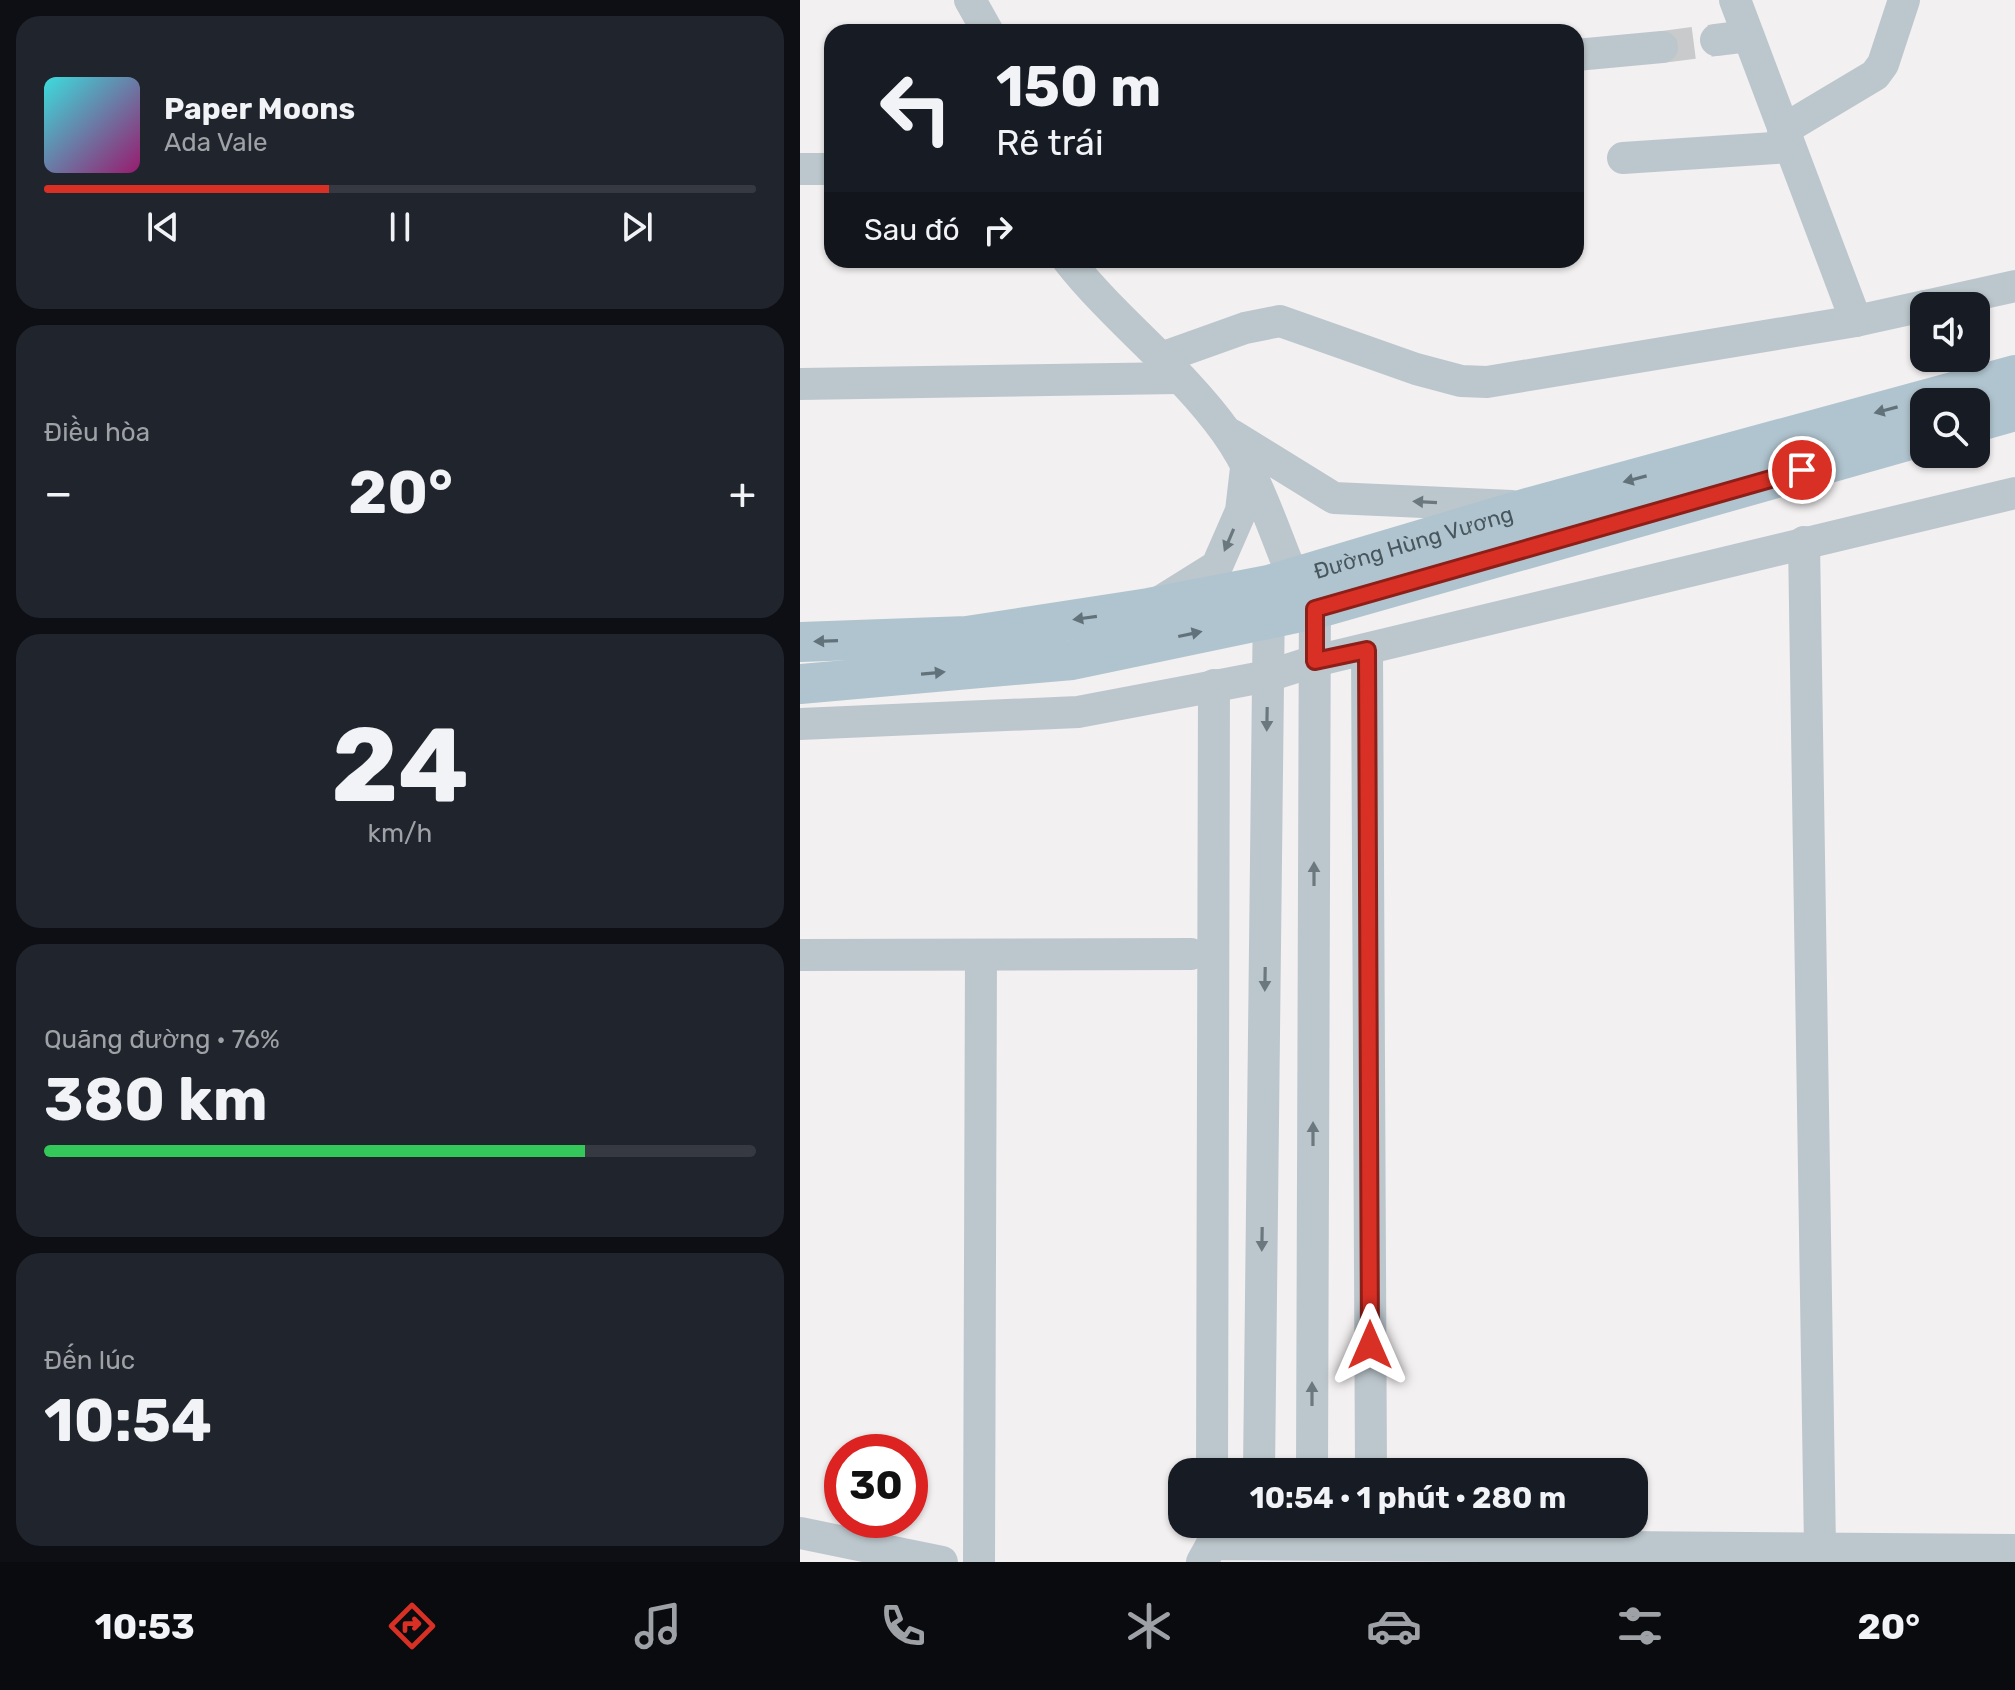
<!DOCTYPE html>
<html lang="vi">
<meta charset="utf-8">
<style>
:root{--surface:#171b24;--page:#20242c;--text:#f1f3f6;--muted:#9ea1a6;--line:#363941;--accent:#d93025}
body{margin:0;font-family:Rubik,sans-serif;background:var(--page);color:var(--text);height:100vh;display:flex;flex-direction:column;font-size:30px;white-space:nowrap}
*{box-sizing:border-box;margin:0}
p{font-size:26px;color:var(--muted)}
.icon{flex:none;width:44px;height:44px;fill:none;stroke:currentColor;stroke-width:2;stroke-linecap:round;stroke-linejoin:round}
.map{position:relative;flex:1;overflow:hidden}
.details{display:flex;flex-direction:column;gap:16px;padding:16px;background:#0d0f14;width:800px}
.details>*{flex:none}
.top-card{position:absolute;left:24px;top:24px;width:760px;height:244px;border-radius:24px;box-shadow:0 2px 6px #0004;background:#171b24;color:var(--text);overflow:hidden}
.tools{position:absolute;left:1110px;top:292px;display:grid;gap:16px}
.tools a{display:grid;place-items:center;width:80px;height:80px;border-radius:16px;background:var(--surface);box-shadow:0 2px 6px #0004;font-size:40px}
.speed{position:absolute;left:24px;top:1434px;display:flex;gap:16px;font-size:40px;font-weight:700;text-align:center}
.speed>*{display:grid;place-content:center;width:104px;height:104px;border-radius:50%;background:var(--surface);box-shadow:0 2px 6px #0004;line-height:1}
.speed .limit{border:12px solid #d22;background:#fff;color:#111}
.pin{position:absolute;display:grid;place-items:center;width:68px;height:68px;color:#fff;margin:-34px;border:4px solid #fff;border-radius:50%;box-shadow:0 2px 8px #0007}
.me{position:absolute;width:88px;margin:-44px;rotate:0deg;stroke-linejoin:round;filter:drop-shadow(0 0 6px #0008)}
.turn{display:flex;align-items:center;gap:28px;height:168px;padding:0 40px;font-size:36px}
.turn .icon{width:104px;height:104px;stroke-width:2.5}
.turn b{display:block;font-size:56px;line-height:68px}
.then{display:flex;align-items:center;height:76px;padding:0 40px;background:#0003;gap:16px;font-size:30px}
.big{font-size:60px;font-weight:700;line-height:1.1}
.details .tile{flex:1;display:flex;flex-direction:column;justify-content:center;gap:12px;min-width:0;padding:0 28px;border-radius:24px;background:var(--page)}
.details .dial{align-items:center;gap:0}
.dial b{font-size:104px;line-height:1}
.song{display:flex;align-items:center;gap:24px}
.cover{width:96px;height:96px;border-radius:12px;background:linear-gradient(135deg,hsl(180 70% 55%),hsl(320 70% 35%))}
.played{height:8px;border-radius:4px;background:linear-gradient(90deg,var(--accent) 40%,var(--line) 40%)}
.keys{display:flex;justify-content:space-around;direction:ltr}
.heat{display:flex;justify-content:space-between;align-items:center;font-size:44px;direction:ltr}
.charge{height:12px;border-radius:6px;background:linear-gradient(90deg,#34c759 76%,var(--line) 0)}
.trip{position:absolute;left:368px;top:1458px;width:480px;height:80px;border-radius:24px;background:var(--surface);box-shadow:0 2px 6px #0004;font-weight:700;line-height:80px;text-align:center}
.menu{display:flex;height:128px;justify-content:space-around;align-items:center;background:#090b0e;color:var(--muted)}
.menu .icon{width:56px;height:56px}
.menu .current{color:var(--accent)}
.menu b{font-size:36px;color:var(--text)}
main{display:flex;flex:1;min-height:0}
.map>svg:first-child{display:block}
</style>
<main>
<section class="details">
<div class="tile">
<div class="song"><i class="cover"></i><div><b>Paper Moons</b><p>Ada Vale</p></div></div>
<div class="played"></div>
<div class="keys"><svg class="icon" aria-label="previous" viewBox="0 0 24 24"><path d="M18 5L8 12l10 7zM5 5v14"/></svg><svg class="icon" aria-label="pause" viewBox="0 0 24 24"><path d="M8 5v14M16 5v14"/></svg><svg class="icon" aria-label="next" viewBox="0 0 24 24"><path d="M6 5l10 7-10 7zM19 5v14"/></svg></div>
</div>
<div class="tile"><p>Điều hòa</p>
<div class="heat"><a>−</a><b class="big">20°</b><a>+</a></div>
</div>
<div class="tile dial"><b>24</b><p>km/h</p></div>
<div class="tile"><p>Quãng đường · 76%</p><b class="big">380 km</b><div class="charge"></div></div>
<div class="tile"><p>Đến lúc</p><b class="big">10:54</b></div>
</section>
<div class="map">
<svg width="1215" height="1562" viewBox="0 0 1215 1562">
<rect width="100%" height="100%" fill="#f3f0f1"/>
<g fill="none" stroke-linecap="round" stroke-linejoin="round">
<path stroke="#c8cacc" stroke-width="32" stroke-dasharray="32 16" stroke-linecap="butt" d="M862 47 916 40"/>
<g stroke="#bcc7cd" stroke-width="32">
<path d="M170 0 188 32"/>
<path d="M935 0 1056 321"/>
<path d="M916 40 948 36"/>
<path d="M776 55 862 47"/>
<path d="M983 130 1075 75 1083 64 1104 0"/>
<path d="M823 158 989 147"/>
<path d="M0 169H32"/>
<path d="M268 260C316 321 381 369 426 432 457 475 473 529 493 577"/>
<path d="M1125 306 1215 286"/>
<path d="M361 358 445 328 480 321 616 369 661 381 687 382 1056 321 1124 306"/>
<path d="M0 384 379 378"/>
<path d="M432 435 534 498 712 506"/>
<path d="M1004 542 1020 1548"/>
<path d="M361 601 417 566 441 511 446 468"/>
<path d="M567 650 571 1472"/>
<path d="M0 724 278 712 468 676 515 661 1215 493"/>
<path d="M0 955 391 954"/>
<path d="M412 1472 414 685"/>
<path d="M459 1472 469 596"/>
<path d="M512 1472 515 587"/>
<path d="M0 1533 142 1562"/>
<path d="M179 1562 181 955"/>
<path d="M402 1562 412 1544 1215 1550"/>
</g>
<g stroke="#b0c4cf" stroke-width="40">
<path d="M1176 422 1215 411"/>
<path id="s1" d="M0 642 167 636 349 608 469 585 731 507 1215 375"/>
<path d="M0 684 272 660 515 609 1124 436"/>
</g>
</g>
<defs><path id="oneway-solid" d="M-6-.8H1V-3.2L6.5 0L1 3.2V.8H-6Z" transform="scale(2)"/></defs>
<g fill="#62727a">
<use href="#oneway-solid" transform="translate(1086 410) rotate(165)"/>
<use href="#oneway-solid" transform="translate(835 479) rotate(165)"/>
<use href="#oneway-solid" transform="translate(285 618) rotate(172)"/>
<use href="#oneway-solid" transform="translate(390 634) rotate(-12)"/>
<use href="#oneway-solid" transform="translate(26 641) rotate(178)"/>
<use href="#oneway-solid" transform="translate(133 673) rotate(-5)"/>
</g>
<g fill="#6b797f">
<use href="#oneway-solid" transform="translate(625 502) rotate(-177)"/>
<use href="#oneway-solid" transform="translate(429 540) rotate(113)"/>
<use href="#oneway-solid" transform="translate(467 719) rotate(91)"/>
<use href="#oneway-solid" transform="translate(514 874) rotate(-90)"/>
<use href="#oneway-solid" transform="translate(465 979) rotate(91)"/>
<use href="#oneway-solid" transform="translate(513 1134) rotate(-90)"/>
<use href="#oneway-solid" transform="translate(462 1239) rotate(91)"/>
<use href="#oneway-solid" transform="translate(512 1394) rotate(-90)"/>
</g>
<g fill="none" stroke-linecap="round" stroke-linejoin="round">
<g stroke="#8d1f18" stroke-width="20">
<path id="route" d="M570 1345 567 650 515 661V609L1002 470"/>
</g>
<use href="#route" stroke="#d93025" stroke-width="14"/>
</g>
<g text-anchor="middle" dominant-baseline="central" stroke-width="8" stroke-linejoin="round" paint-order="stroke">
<g font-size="22" fill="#48575e" stroke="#fff">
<text stroke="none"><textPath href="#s1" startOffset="624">Đường Hùng Vương</textPath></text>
</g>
</g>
</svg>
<div class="tools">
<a><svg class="icon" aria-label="sound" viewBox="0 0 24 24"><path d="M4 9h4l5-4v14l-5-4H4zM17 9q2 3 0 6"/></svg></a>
<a><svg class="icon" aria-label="search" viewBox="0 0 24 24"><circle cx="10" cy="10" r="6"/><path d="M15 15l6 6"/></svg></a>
</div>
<div class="speed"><div class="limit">30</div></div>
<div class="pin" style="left:1002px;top:470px;background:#d93025"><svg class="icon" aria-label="arrive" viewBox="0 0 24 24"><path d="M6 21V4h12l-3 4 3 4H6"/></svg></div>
<svg class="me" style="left:570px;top:1345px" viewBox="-20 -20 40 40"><path d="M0-17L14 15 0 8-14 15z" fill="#d93025" stroke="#fff" stroke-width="4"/></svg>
<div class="trip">10:54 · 1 phút · 280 m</div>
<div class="top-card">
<div class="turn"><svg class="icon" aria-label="left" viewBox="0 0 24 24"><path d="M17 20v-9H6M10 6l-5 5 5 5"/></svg><div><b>150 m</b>Rẽ trái</div></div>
<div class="then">Sau đó<svg class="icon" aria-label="right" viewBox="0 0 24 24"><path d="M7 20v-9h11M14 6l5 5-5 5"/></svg></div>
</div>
</div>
</main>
<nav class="menu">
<b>10:53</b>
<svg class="icon current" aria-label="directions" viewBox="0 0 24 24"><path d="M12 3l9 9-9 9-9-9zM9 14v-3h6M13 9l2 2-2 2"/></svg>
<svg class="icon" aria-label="music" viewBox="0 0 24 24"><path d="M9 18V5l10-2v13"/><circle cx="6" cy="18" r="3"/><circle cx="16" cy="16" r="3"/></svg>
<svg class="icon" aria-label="phone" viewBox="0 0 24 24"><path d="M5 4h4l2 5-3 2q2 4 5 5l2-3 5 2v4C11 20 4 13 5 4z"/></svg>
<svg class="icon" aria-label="climate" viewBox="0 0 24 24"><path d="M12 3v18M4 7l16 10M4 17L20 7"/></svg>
<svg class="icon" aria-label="car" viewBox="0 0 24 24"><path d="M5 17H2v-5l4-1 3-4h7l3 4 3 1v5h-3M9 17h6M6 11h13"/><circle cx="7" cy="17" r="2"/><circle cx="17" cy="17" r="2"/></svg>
<svg class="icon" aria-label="filters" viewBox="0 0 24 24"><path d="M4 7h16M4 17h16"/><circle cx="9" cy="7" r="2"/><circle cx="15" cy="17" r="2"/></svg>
<b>20°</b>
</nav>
